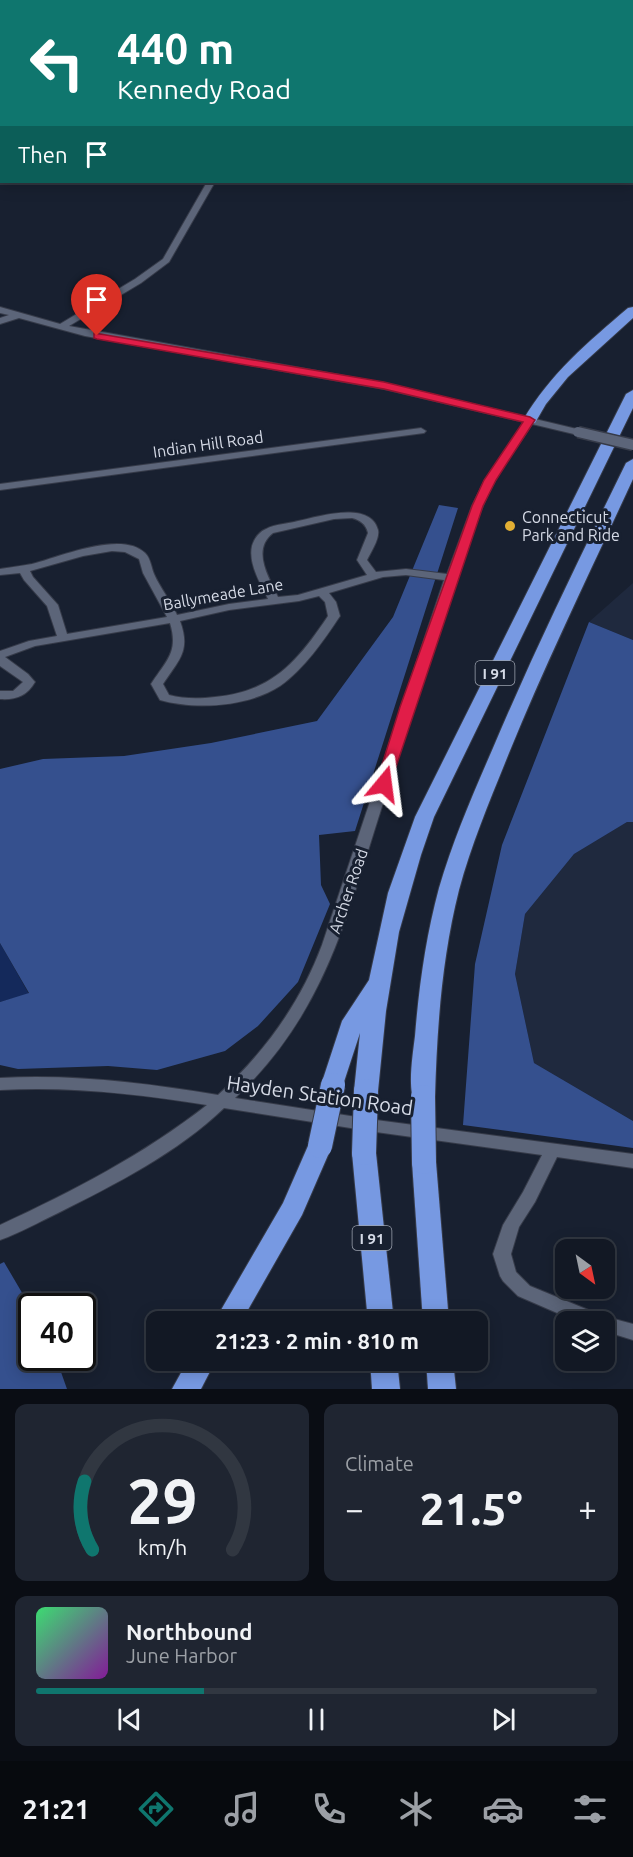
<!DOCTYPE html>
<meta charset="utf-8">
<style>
:root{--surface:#121824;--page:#1f2531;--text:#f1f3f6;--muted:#9ca0a6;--line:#313741;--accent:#0f766e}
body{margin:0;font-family:Ubuntu,sans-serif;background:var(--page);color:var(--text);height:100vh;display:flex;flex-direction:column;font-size:22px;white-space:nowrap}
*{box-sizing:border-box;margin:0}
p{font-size:20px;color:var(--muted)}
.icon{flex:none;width:33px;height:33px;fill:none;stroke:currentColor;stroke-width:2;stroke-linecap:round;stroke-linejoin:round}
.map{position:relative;height:1389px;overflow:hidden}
.panel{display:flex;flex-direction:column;gap:15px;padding:15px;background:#0a0d14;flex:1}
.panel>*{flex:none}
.guide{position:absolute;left:0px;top:0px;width:633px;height:183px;box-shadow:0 3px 15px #0003,0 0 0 2px var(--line);background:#0f766e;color:#fff;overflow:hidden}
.needle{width:39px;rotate:147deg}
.tools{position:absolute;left:555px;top:1239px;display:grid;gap:12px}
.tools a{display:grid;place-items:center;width:60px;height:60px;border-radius:12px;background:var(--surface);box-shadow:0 3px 15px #0003,0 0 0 2px var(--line);font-size:30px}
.speed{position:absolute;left:18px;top:1293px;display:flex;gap:12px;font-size:30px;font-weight:700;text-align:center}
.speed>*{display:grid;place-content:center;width:78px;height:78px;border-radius:50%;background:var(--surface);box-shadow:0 3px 15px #0003,0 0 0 2px var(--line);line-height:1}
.speed .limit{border:3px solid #111;border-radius:9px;background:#fff;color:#111}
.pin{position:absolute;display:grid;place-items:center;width:51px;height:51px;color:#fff;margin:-62px -26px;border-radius:50% 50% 50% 0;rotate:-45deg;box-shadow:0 0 6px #0007}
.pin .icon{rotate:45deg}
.me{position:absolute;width:66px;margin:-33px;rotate:16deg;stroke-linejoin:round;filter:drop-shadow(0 0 4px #0008)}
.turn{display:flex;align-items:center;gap:21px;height:126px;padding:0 18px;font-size:27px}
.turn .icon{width:78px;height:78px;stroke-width:2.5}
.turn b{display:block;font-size:42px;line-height:51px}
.then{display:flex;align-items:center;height:57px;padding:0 18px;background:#0003;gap:12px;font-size:22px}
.big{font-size:45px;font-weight:600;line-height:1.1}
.panel .tile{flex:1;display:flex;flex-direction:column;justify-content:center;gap:9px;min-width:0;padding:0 21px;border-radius:12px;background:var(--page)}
.panel .dial{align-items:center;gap:0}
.dial svg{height:156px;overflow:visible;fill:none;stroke:var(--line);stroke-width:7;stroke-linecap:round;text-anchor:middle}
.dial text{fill:var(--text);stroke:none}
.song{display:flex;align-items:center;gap:18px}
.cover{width:72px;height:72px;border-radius:9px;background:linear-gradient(135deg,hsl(140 70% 55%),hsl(290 70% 35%))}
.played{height:6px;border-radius:3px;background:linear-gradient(90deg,var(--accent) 30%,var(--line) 30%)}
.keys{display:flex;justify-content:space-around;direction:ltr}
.heat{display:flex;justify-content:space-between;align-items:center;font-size:33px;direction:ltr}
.panel .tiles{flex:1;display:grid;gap:15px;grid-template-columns:1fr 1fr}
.tile:last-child{grid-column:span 2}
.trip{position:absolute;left:146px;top:1311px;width:342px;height:60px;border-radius:12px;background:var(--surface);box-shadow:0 3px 15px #0003,0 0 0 2px var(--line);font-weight:600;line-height:60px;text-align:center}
.menu{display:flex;height:96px;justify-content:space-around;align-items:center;background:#070a0e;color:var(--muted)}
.menu .icon{width:42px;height:42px}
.menu .on{color:var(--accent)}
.menu b{font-size:27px;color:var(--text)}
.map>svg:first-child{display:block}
</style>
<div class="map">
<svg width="633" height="1389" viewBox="0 0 633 1389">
<rect width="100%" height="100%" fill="#182030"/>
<g fill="#1f293e">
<path d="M633 583V640L589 622Z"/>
<path d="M627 822H633V1121L534 1063 515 974 525 914 574 854Z"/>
</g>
<path fill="#14295b" d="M0 943 29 994 0 1002Z"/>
<g fill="#35508e">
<path d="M439 505 458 508 355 831 319 835 321 885 330 904 298 982 258 1026 225 1051 157 1070 108 1066 18 1069 0 1065V1002L29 993 0 943V769L43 759 124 756 211 743 317 721 393 617Z"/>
<path d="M589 622 633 640V822H627L574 854 525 914 515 974 534 1063 633 1121V1148L463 1125 475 964 502 845Z"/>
<path d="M4 1262 31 1308 32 1358H56L67 1389H0V1264Z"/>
</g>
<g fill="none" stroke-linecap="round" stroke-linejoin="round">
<g stroke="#363b49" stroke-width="2">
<g id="minor">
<path d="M528 0H536L525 2Z"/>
<path d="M207 182H215L169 262 141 283 69 326 384 383 581 430 583 432 578 435 532 424C520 443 506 461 495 481 478 511 469 546 457 578 429 657 404 738 378 819 344 927 321 1017 235 1098L376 1120 633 1154V1168L557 1157 535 1202 519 1227 511 1254 516 1272 530 1286 603 1316 633 1324V1340L604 1331V1322H578L518 1296 503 1281 500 1276 493 1254 503 1225 523 1192 542 1155 376 1132 224 1108C177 1153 116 1184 58 1213 39 1222 20 1233 0 1240V1225C73 1191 143 1155 207 1105 138 1094 70 1086 0 1090V1078C74 1074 145 1083 218 1095 264 1053 300 1004 322 945L444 580 406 575 383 577 329 593 336 602 340 616C324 640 304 669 280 686 248 707 195 710 160 700L151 684C166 661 179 652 170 623L35 646 5 657 28 674 35 682C27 696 16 700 0 699V691H13L23 682 0 666V651L29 641 57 636 47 606 24 580 20 573 0 575V569C11 567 22 566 32 564 59 557 122 530 145 553 151 559 151 567 154 574 160 588 171 601 177 615L229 604 268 599C261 584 248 564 252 546 254 539 259 532 266 529 275 524 288 524 298 521 318 517 370 500 378 530 380 538 371 552 367 560L376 572 406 569 447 574 472 506 485 480 524 422 384 389 85 336 19 318 0 324V318L9 315 0 313V307L60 324 135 279 163 259ZM352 518C360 520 366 524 368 533L357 560 367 575 298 595 278 597C269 578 251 550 273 533L334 519ZM112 551 125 552 139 559 143 573 167 617 67 634 58 605 33 577 30 571 83 556ZM319 596 325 602 328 616C298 661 272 692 215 697 199 699 184 699 169 695L163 684C179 660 191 651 180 621L229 610 299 601Z"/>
<path d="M421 428 426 431 424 433 0 490V484Z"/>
</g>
</g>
<g stroke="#363b49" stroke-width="2">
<g id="highway">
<path d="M633 307V318L568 377 546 404 535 423H525L523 420C550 374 588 342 628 308Z"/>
<path d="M633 390V408L434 817 421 855 399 932 386 1011 378 1091 374 1097 366 1100 358 1097 354 1091 360 1033 341 1091 333 1094 325 1091 321 1085 342 1021 369 980 388 893 415 817 626 394Z"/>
<path d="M633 459V479C591 570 547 660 509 753 491 798 472 842 459 890 442 957 437 1027 435 1097L431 1103 423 1106 415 1103C407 1089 413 1053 415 1036 419 986 426 936 439 888 453 840 473 794 493 748 534 651 580 557 626 463Z"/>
<path d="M320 1136 329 1139 332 1146 302 1215 241 1322H214L283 1203 311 1139Z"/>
<path d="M364 1143 373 1146 376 1153 394 1322H368L352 1153 355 1146Z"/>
<path d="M424 1152 433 1155 436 1162 449 1322H423L412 1162 415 1155Z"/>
<path d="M188 1360H216L201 1389H172Z"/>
<path d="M370 1360H397L400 1389H372Z"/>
<path d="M426 1360H453L456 1389H428Z"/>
</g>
</g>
<use href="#minor" fill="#5c6579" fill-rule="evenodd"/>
<use href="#highway" fill="#7799e2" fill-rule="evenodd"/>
<g stroke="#363b49" stroke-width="13" stroke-linecap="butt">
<path id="minor-bridge" d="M578 432 633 445"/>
</g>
<g stroke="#363b49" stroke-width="26" stroke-linecap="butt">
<g id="highway-bridge">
<path d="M423 1097 424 1162"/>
<path d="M320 1146 333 1085"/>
<path d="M364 1153 366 1091"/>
</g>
</g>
<use href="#minor-bridge" stroke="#5c6579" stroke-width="10"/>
<use href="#highway-bridge" stroke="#7799e2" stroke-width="24"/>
</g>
<path fill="#e11d48" stroke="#92132f" stroke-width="1.5" d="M94 333 384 382 530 417 535 420 496 480 483 506 389 788H378L376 784 400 707 472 506 484 480 523 422 384 389 97 339 94 338Z"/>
<circle fill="#e2af34" stroke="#182030" stroke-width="2" cx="510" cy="526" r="6"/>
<g text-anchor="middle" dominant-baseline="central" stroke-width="6" stroke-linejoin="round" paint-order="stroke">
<g fill="#182030" stroke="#9ca2af" stroke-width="1.5">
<rect x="475.5" y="661" width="39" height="24" rx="4.5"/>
<rect x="352.5" y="1226" width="39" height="24" rx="4.5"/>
</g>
<g font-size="15" font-weight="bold" fill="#d5dae6">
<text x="495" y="673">I 91</text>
<text x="372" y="1238">I 91</text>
</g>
<g font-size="16" fill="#d5dae6" stroke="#182030">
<text transform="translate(208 444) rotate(-8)">Indian Hill Road</text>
<text transform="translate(223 594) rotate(-10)">Ballymeade Lane</text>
<text transform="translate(348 891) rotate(-71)">Archer Road</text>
</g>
<g font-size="16" fill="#d5dae6" stroke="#182030" text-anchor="start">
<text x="522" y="517">Connecticut<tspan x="522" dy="18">Park and Ride</tspan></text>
</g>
<g font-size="20" fill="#d5dae6" stroke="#182030">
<text transform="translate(320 1095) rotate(8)">Hayden Station Road</text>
</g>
</g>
</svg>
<div class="tools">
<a><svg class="needle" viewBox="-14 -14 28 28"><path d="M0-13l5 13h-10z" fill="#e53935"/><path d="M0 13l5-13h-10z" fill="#9ca0a6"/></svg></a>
<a><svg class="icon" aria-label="layers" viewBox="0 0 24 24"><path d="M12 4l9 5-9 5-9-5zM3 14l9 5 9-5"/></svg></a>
</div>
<div class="speed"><div class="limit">40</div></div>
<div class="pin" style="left:97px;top:336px;background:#d93025"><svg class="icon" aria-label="arrive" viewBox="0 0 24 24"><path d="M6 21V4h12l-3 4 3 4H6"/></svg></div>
<svg class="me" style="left:384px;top:784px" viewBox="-20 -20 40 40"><path d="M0-17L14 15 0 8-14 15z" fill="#e11d48" stroke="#fff" stroke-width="4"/></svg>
<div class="trip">21:23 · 2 min · 810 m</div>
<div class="guide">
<div class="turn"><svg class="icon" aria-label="left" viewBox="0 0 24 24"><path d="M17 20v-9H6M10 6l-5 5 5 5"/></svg><div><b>440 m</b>Kennedy Road</div></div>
<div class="then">Then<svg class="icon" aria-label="arrive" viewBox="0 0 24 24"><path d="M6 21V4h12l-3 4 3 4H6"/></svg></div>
</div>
</div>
<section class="panel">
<div class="tiles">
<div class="tile dial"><svg viewBox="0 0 100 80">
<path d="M14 69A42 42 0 1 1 86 69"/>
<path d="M14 69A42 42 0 0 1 10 34" stroke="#0f766e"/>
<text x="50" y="56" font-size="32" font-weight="700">29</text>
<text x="50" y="72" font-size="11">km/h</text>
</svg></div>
<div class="tile"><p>Climate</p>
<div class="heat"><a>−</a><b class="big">21.5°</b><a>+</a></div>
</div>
<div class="tile">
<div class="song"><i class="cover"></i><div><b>Northbound</b><p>June Harbor</p></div></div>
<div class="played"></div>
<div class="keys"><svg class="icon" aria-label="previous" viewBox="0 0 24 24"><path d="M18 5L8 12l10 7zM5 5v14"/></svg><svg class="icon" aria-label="pause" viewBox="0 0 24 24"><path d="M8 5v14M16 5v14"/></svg><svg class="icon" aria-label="next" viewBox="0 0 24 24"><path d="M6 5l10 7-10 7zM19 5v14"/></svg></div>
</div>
</div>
</section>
<nav class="menu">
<b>21:21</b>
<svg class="icon on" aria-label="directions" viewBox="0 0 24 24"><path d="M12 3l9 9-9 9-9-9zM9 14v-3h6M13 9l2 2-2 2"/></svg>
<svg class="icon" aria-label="music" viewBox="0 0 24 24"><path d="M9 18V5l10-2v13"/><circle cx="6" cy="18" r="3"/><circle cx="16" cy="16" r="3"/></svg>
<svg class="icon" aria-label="phone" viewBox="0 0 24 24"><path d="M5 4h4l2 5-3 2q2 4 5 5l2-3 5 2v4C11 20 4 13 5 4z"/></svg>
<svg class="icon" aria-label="climate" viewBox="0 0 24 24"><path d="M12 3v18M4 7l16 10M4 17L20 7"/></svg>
<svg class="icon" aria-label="car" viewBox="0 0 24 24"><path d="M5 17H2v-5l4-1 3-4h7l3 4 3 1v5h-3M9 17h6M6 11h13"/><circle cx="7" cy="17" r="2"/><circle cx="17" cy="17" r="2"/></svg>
<svg class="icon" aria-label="filters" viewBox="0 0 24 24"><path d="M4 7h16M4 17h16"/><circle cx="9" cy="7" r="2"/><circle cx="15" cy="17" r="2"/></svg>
</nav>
